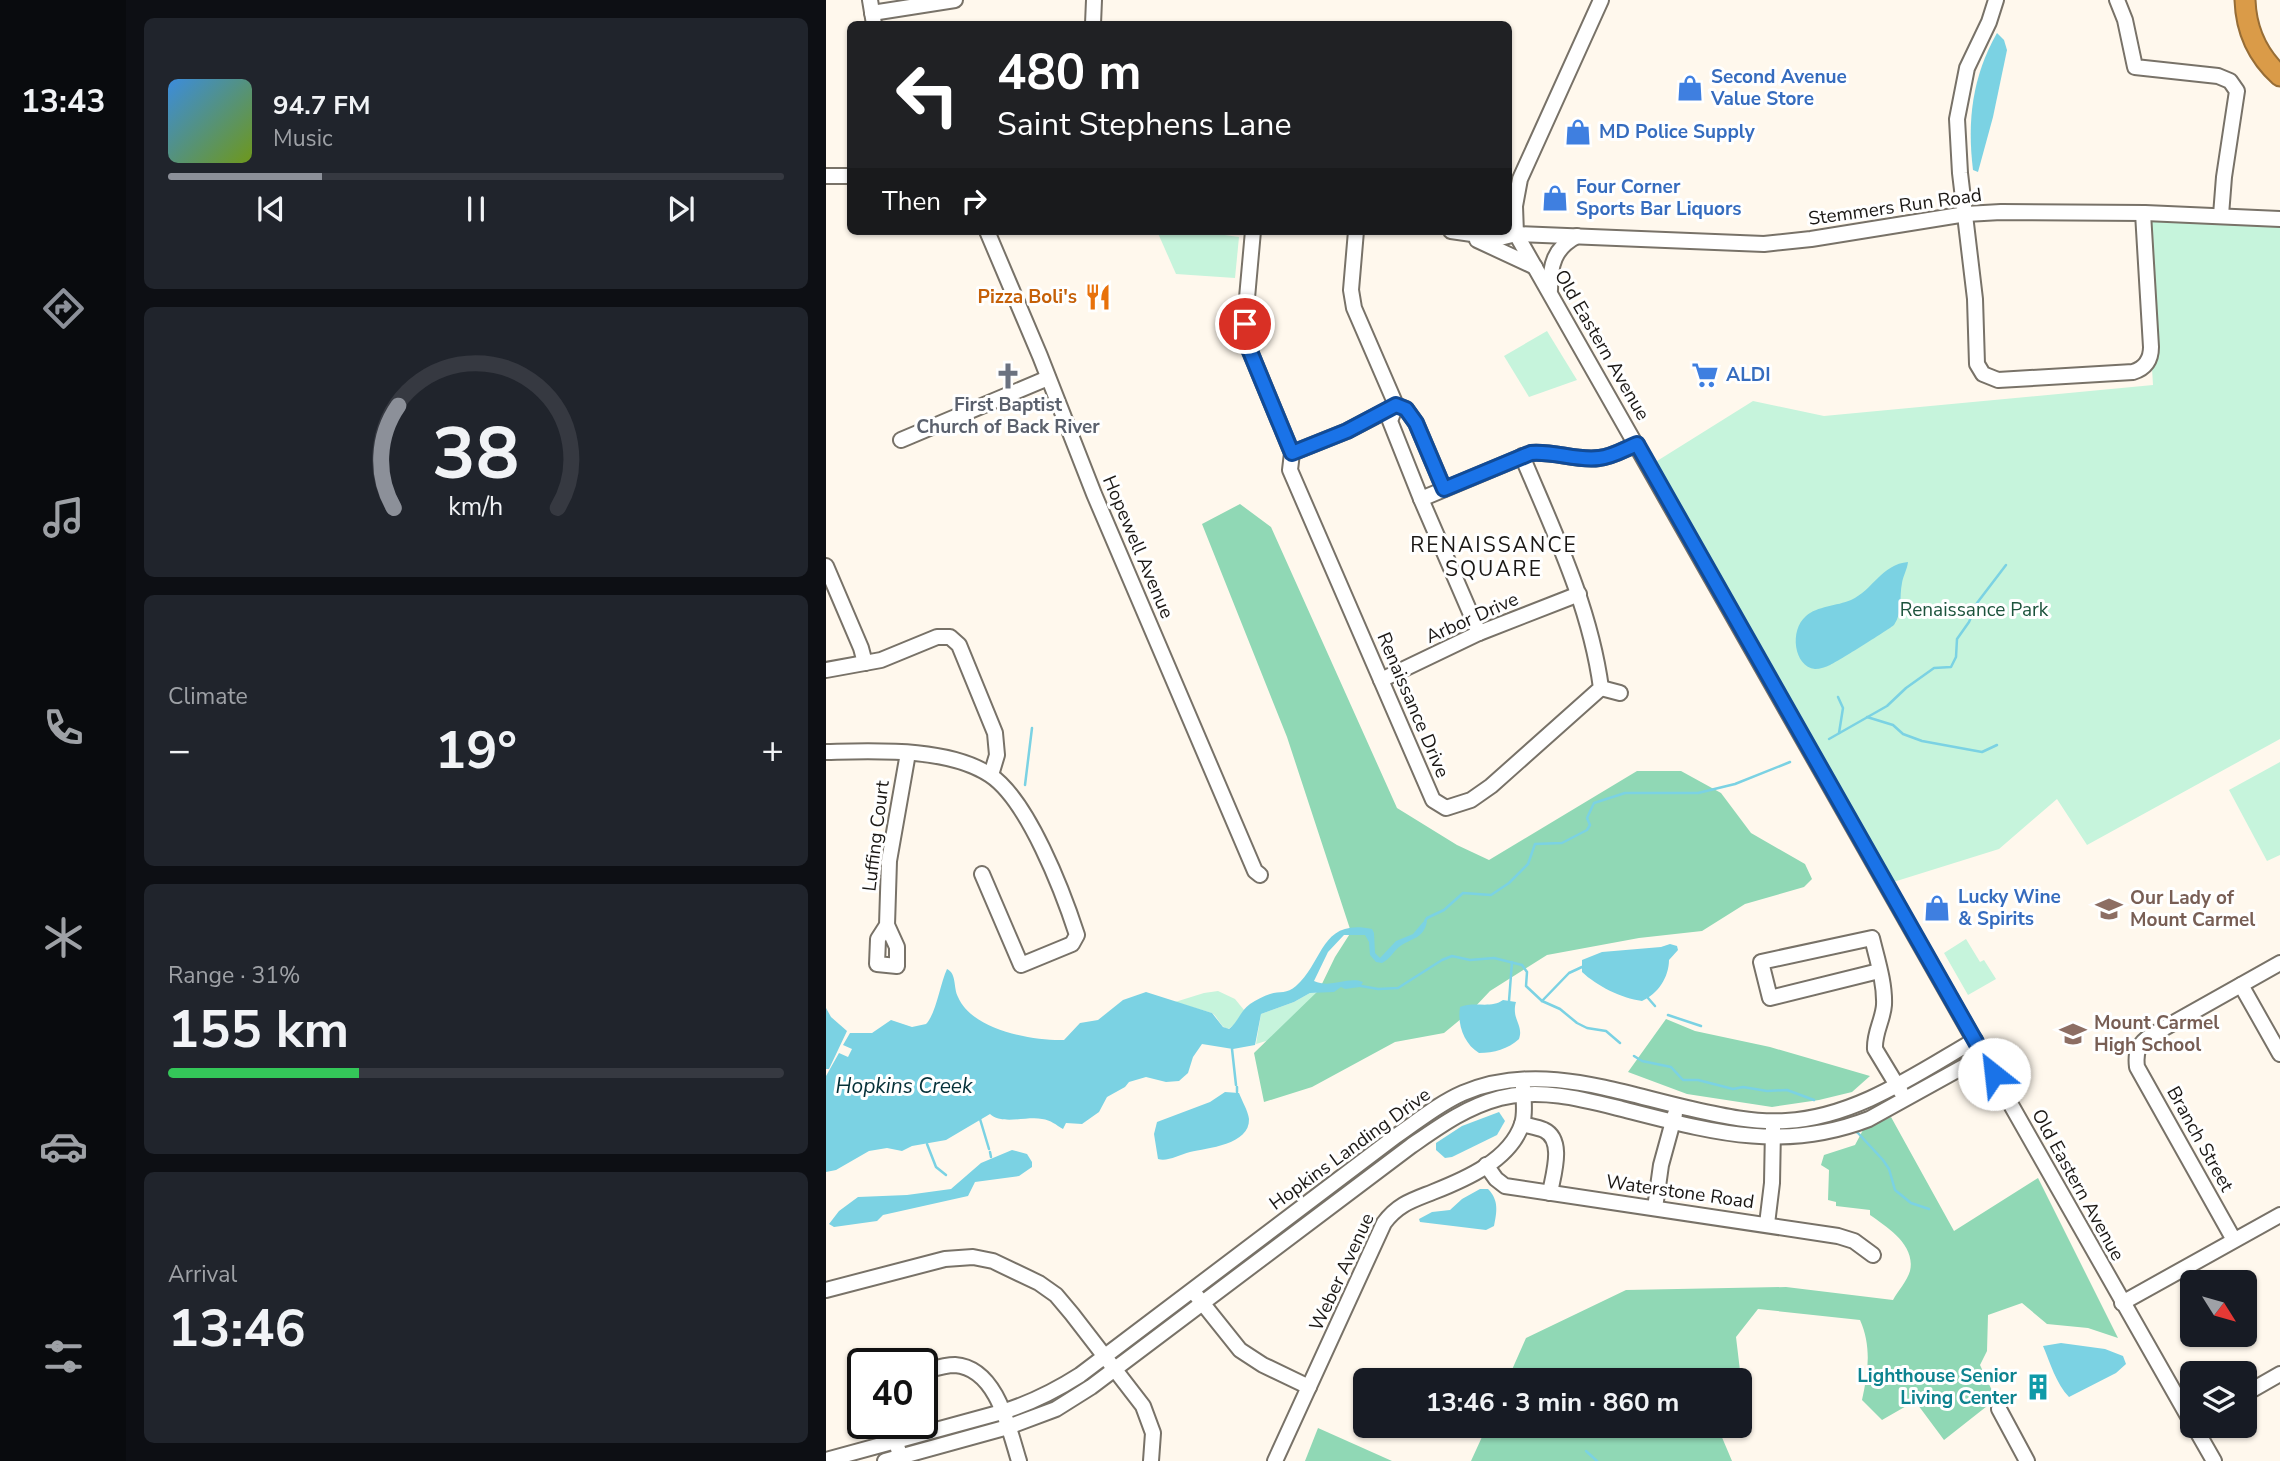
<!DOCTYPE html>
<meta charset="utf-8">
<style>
:root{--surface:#171b24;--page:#20242c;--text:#f1f3f6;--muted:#9ea1a6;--line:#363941;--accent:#8c9099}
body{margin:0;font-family:"Nunito Sans",sans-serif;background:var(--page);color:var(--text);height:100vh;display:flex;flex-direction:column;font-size:26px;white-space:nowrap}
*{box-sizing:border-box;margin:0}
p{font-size:23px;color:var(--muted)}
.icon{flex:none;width:38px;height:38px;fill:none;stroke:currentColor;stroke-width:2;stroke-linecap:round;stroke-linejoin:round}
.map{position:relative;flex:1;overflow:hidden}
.drawer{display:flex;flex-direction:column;gap:18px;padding:18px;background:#0d0f14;width:700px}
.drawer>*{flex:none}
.hud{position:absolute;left:21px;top:21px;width:665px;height:214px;border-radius:10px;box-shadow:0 2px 5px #0004;background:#202124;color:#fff;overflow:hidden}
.needle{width:46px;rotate:127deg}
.controls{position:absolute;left:1354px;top:1270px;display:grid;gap:14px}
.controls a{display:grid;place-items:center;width:77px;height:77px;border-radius:10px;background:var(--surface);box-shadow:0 2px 5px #0004;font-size:35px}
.speed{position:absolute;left:21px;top:1348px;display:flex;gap:14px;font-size:35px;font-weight:700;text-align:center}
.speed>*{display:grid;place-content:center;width:91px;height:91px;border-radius:50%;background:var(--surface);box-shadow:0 2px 5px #0004;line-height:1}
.speed .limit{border:4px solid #111;border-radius:10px;background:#fff;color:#111}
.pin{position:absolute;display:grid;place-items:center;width:60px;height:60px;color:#fff;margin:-30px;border:4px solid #fff;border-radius:50%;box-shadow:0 2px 7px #0007}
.me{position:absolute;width:77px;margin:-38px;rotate:331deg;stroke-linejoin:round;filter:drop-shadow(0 0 5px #0008)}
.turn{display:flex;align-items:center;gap:24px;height:147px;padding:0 35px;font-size:32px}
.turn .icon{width:91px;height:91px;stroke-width:2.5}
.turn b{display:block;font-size:49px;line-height:60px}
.then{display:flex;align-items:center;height:66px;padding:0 35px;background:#0003;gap:14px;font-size:26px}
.big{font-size:52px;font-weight:700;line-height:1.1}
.drawer .card{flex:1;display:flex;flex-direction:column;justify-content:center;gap:10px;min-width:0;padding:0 24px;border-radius:10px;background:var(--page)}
.drawer .dial{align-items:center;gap:0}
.dial svg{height:182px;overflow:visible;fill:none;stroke:var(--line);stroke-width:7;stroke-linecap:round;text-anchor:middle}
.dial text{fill:var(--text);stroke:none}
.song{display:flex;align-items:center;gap:21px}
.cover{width:84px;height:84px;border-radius:10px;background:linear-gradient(135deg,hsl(210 70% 55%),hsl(80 70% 35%))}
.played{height:7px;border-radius:4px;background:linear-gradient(90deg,var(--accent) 25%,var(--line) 25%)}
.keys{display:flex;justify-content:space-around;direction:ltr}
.heat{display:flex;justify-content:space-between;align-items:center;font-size:38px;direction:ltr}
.charge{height:10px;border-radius:5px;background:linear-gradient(90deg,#34c759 31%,var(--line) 0)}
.trip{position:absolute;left:527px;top:1368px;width:399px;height:70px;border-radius:10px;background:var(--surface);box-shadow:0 2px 5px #0004;font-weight:700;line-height:70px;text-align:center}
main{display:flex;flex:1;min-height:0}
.tabs{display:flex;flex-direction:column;width:126px;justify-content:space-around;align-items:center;background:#090b0e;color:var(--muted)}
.tabs .icon{width:49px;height:49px}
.tabs .current{color:var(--accent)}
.tabs b{font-size:32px;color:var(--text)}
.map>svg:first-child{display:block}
</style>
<main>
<nav class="tabs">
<b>13:43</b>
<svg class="icon current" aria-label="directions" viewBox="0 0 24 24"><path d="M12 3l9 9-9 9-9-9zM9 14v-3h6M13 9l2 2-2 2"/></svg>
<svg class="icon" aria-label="music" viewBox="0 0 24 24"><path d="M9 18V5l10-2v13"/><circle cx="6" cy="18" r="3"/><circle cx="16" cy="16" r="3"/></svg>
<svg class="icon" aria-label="phone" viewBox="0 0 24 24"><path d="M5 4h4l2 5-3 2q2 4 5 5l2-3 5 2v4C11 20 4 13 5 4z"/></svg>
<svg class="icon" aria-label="climate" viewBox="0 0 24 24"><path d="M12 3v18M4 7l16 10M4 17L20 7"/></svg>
<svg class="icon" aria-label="car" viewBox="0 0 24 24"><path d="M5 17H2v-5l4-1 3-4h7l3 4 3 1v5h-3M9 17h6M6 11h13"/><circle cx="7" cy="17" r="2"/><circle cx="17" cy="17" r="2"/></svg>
<svg class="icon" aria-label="filters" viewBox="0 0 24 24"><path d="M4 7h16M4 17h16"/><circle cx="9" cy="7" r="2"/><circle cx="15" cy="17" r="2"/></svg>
</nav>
<section class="drawer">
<div class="card">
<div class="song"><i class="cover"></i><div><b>94.7 FM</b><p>Music</p></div></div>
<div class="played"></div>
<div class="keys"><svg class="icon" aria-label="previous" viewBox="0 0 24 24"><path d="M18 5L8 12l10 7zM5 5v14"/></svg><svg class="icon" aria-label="pause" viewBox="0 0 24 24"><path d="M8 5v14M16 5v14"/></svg><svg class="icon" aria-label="next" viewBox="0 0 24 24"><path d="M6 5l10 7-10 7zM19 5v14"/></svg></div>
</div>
<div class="card dial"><svg viewBox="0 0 100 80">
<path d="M14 69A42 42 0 1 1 86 69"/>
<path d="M14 69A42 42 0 0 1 16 24" stroke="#8c9099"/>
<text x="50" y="56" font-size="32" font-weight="700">38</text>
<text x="50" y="72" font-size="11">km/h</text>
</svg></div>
<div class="card"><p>Climate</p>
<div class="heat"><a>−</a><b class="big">19°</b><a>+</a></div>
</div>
<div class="card"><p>Range · 31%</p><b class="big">155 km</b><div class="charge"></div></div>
<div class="card"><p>Arrival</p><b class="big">13:46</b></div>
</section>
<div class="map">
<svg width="1454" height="1461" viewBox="0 0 1454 1461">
<rect width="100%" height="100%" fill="#fff8ed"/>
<g fill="#c6f4dc">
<path d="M1317 213 1454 220V739L1261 845 1231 799 1173 849 1061 884 823 466 927 401 998 416 1327 385Z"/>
<path d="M331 231H370L413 237 409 278 350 274Z"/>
<path d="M721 331 751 380 703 397 678 356Z"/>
<path d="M1454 762V855L1441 861 1403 790Z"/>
<path d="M1140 939 1154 962 1158 960 1170 979 1142 995 1118 953Z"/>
<path d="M392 991 409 999 418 1010 408 1025 402 1029C394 1027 393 1018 386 1013L349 1002 378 993Z"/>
<path d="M484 993H500L450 1038 430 1044 435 1014 468 1002Z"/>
</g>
<g fill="#90d8b5">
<path d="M414 504 445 527 571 808 631 845 663 860 811 771H855L895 793 925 833 979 864 986 879 978 887 919 904 876 931 813 938 721 955 664 991 647 1009 618 1033 569 1042 486 1087 438 1102 428 1053 493 990 509 957 525 932 461 737 376 524Z"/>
<path d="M840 1019 869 1031 944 1047 1044 1076 1026 1092 993 1100 946 1107 861 1094 802 1072Z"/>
<path d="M1065 1117 1128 1231 1212 1178 1292 1338 1262 1328 1221 1324 1196 1303 1162 1315 1161 1351 1154 1365 1170 1399 1118 1440 1089 1401 1056 1420 1036 1400C1042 1373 1046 1347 1034 1320L932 1309 910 1337 917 1396 914 1403V1381H681L700 1338 800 1290 960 1287 1067 1300C1072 1291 1081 1281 1084 1271 1090 1245 1061 1227 1044 1215V1210L1010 1206V1202L1002 1200 1003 1170 995 1165 998 1155 1029 1145 1037 1130Z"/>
<path d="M661 1426H900L895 1435 906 1461H645Z"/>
<path d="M492 1428 566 1461H479Z"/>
</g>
<g fill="#7bd2e3">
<path d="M1171 33 1178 40 1181 50 1167 117 1152 172 1147 170C1141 121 1146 77 1171 33Z"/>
<path d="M1082 562C1081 570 1077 576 1076 583 1073 597 1077 612 1068 625 1065 628 1011 662 1004 665 1000 667 994 669 989 669 968 667 963 630 980 616 991 606 1011 606 1025 600 1047 590 1056 564 1082 562Z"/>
<path d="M601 921C598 939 585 938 573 947 567 952 564 959 556 963L550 962 544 955 543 942 539 935H518L502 952 488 981C505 989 521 976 537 982L534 987 519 989 515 987 508 992 484 993 468 1002 435 1014 429 1045 407 1049 376 1044 367 1057 362 1073 353 1081 340 1082 320 1077 303 1082 299 1087 281 1097 273 1112 256 1124 240 1123 237 1129C230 1125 225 1120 216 1119 201 1116 175 1125 164 1114L120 1140 86 1146 76 1151 61 1148 43 1151 10 1170 0 1172V1076L13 1053 22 1057 26 1049 17 1045 24 1033H46L65 1020 86 1027 100 1024C110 1014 114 984 121 969 131 974 127 987 132 997 146 1030 206 1041 238 1040L254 1023 272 1020 297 1000 320 992 386 1013 397 1027 403 1029C412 1022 415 1010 424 1004 430 1000 438 996 444 994 454 991 461 994 470 986 498 962 494 918 546 929L548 933 549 953 554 958 570 941 587 934 597 922Z"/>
<path d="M844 944 851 946 852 950 843 960C843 977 832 994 816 1001 795 998 771 986 756 972V960L776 952 835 947Z"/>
<path d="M677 1000 690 1002C685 1019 698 1025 693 1039 682 1049 668 1053 653 1053 638 1044 631 1024 634 1007 648 1001 665 1009 677 1000Z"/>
<path d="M0 1008 5 1017 21 1031 3 1069H0Z"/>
<path d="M399 1092 413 1093C416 1101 422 1111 423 1119 424 1145 381 1148 364 1152 353 1155 341 1162 332 1159L328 1134 331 1122 384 1102Z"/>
<path d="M673 1112 679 1121 671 1135 626 1157 619 1158 610 1150V1143L636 1126Z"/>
<path d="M186 1150 201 1154 206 1162V1167L193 1176 149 1182 142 1196 57 1215 51 1221 8 1227 3 1224 13 1211 32 1197 81 1195 125 1189 155 1163Z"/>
<path d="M654 1189H662C673 1200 671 1212 668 1226L660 1230 594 1222 593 1219 606 1212 624 1210 636 1199Z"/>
<path d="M1235 1343 1279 1349 1297 1356 1300 1364 1290 1373 1243 1397C1230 1384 1224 1362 1217 1346Z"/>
</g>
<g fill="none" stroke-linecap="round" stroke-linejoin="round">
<g stroke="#7bd2e3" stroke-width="2.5">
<path d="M1012 697 1017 708 1013 733"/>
<path d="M1041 717 1067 725 1077 734 1096 741 1156 752 1171 745"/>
<path d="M1003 739 1061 706 1080 688 1108 668 1125 667 1130 657 1131 639 1143 622 1151 603 1180 565"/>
<path d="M199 785 206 728"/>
<path d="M599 921 601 918 618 910 637 893 665 895 683 883 702 864 709 844 736 843 761 830 764 825 761 818 768 803 799 793H872L909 784 964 762"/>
<path d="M535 986 552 989 572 988 616 960 626 956 644 960 668 958 696 965 701 972 700 986 716 1001 734 1009 751 1023 761 1028 780 1031 794 1043"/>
<path d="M822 998 829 1006"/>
<path d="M683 1001 686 962"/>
<path d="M716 1001 743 973 756 967"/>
<path d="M842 1015 875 1026"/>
<path d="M406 1049 410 1085"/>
<path d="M808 1056 816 1061 845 1067 857 1080H872L907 1089 917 1087 941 1091 961 1090 988 1100"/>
<path d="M411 1087V1092"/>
<path d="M154 1119 163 1149"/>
<path d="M1026 1130 1032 1133 1057 1160 1063 1169 1069 1190 1085 1203 1103 1209"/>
<path d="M101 1144 110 1167 120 1175"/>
<path d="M164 1152 165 1157"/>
<path d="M760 1451 771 1461"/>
</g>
<g stroke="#787268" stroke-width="18">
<g id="minor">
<path d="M44 0 48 24"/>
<path d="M775 0 694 179 689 206 690 234 1367 1425"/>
<path d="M1170 0 1163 22 1141 68 1131 119 1134 173 1149 299 1151 364 1157 374 1172 380 1307 372C1320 368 1325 359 1325 347L1317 213"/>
<path d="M1291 0 1299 20 1309 67 1392 76 1404 81 1411 91 1398 177 1395 215"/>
<path d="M46 13 129 0"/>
<path d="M267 24 268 0"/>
<path d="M0 176H24"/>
<path d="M161 231 214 356 268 494 429 871 434 875"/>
<path d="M427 231 420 309 421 344 466 453 464 470 607 800 620 808 645 800 665 786 775 688C764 606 728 532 696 456"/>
<path d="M530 231 525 290 528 308 570 405 580 409 590 423 618 489"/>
<path d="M625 231 674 238 690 234 938 244 985 239 1140 214 1175 212 1319 213 1454 219"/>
<path d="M651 240 709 267"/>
<path d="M724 290C724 265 728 248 751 236"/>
<path d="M570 405 564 421 595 499 653 633"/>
<path d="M75 440 222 378"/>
<path d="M466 453 521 431 569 406"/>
<path d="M595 499 705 453C729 451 750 461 773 458 786 457 799 449 811 444"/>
<path d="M0 566 35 648 39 663"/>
<path d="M0 670 55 660 111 637H124L133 645 169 733 171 755 165 775"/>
<path d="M555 680 653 633 753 594"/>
<path d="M775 688 794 693"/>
<path d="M0 752C49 751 122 747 164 775 202 800 237 892 251 935L246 944 195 965 156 874"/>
<path d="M61 925 52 939 51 964 71 966V947L61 925 63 861 82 753"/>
<path d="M1053 971 944 998 935 962 1046 938C1051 959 1059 983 1058 1005 1057 1020 1048 1033 1049 1049L1075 1092"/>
<path d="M1415 985 1454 1054"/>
<path d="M696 1124C703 1126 711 1127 718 1130 739 1140 727 1175 724 1193"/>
<path d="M660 1165 670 1179 679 1186 1012 1236 1028 1241 1047 1255"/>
<path d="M829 1208 835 1165 849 1114"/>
<path d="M941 1224 946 1183 947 1128"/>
<path d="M1408 1240 1311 1067C1309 1051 1313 1043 1326 1035L1454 963"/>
<path d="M0 1290 119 1259 147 1257 167 1261 213 1283 230 1295 246 1314 317 1406 327 1433 325 1461"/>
<path d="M370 1295 414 1350 437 1365 483 1387"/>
<path d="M1296 1303 1454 1215"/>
<path d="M96 1372C107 1369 118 1365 129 1365 171 1368 183 1429 193 1461"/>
<path d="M1419 1394 1454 1374"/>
<path d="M1173 1409 1201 1461"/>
<path d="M64 1423 73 1452"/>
<path d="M1368 1426 1388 1461"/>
<path d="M0 1460 176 1412C205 1403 229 1391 254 1375L570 1136C592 1121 612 1104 637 1093 713 1061 790 1092 866 1109 897 1116 928 1123 960 1121 1030 1117 1090 1074 1149 1040"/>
<path d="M59 1461 182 1427 230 1409 265 1387 585 1146C614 1126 640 1107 674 1098 716 1088 756 1099 796 1109 883 1131 955 1153 1043 1119L1146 1062 1156 1053"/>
<path d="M449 1461 558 1223C572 1204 587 1200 607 1192 640 1179 684 1160 696 1124 700 1112 697 1099 697 1087"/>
</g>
</g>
<g stroke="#976d36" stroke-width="23">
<path id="highway" d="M1419 0C1420 30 1432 56 1454 76"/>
</g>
<use href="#minor" stroke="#fff" stroke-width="14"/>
<use href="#highway" stroke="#da9b48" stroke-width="19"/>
</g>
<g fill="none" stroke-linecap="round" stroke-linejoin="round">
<g stroke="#114b97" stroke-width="18">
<path id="route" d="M419 324 421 344 466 453 521 431 570 405 580 409 590 423 618 489 705 453C729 451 750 461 773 458 786 457 799 449 811 444L1168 1074"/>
</g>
<use href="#route" stroke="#1a73e8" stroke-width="12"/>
</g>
<defs>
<g id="shop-bare" transform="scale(2.1)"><path d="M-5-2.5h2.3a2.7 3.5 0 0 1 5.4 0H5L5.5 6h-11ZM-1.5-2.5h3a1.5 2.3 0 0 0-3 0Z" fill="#3f7fe0" stroke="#fff" stroke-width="2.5" paint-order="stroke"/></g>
<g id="restaurant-bare" transform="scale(2.1)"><path d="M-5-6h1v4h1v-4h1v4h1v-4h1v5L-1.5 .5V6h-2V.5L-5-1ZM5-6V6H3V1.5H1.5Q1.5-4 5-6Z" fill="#e8710a" stroke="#fff" stroke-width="2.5" paint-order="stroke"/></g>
<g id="supermarket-bare" transform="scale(2.1)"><path d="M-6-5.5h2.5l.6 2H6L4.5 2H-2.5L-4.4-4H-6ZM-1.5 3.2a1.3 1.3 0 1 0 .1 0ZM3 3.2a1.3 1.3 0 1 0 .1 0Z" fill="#3f7fe0" stroke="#fff" stroke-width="2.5" paint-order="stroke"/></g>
<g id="church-bare" transform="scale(2.1)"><path d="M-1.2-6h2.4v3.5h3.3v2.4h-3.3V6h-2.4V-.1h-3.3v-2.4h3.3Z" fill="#6b7280" stroke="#fff" stroke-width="2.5" paint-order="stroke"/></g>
<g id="school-bare" transform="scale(2.1)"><path d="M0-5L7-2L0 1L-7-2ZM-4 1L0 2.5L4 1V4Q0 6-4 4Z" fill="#8d6e63" stroke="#fff" stroke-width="2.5" paint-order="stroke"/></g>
<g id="building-bare" transform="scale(2.1)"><path d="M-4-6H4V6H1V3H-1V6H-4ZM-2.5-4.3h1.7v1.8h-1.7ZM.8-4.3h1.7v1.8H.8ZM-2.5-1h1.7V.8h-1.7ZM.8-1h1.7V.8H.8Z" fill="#0f9aa8" stroke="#fff" stroke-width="2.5" paint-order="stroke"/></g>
</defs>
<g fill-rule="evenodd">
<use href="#shop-bare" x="864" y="88"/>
<use href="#shop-bare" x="752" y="132"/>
<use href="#shop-bare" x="729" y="198"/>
<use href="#restaurant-bare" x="272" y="297"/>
<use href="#supermarket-bare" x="879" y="375"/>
<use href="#church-bare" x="182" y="376"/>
<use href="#shop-bare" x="1111" y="908"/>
<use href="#school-bare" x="1283" y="909"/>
<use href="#school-bare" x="1247" y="1034"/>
<use href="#building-bare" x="1212" y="1387"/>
</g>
<g text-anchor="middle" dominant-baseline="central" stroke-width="6" stroke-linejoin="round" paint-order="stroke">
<g font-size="19" font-weight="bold" fill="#366cbe" stroke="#fff" text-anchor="start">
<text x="885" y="77">Second Avenue<tspan x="885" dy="22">Value Store</tspan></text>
<text x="773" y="132">MD Police Supply</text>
<text x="750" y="187">Four Corner<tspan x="750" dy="22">Sports Bar Liquors</tspan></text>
<text x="900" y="375">ALDI</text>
<text x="1132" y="897">Lucky Wine<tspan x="1132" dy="22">&amp; Spirits</tspan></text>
</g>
<g font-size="19" fill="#1b1815" stroke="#fff">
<text transform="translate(1069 207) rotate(-8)">Stemmers Run Road</text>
<text transform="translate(776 345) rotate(60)">Old Eastern Avenue</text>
<text transform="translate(312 547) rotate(67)">Hopewell Avenue</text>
<text transform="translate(646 618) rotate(-24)">Arbor Drive</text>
<text transform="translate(587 705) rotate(67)">Renaissance Drive</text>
<text transform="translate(50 836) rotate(-83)">Luffing Court</text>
<text transform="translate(1374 1139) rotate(61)">Branch Street</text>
<text transform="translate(524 1149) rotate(-36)">Hopkins Landing Drive</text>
<text transform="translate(1252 1185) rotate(61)">Old Eastern Avenue</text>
<text transform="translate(854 1192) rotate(8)">Waterstone Road</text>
<text transform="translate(516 1272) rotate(-65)">Weber Avenue</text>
</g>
<g font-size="19" font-weight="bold" fill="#c56008" stroke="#fff" text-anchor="end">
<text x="251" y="297">Pizza Boli's</text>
</g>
<g font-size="19" font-weight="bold" fill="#5b616d" stroke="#fff">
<text x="182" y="405">First Baptist<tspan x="182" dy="22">Church of Back River</tspan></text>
</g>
<g font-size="19" fill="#1c533c" stroke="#fff">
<text x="1148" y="610">Renaissance Park</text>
</g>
<g font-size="19" font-weight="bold" fill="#785e54" stroke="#fff" text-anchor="start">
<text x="1304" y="898">Our Lady of<tspan x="1304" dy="22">Mount Carmel</tspan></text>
<text x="1268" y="1023">Mount Carmel<tspan x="1268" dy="22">High School</tspan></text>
</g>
<g font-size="19" font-weight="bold" fill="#0d838f" stroke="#fff" text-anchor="end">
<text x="1191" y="1376">Lighthouse Senior<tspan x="1191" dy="22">Living Center</tspan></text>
</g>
<g font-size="21" letter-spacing="2" fill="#1b1815" stroke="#fff">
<text x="668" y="545">RENAISSANCE<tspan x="668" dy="24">SQUARE</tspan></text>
</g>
<g font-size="21" font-style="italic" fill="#053139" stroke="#fff">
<text x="78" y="1086">Hopkins Creek</text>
</g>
</g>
</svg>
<div class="controls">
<a><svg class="needle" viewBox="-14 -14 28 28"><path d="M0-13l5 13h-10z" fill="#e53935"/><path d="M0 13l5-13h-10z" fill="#9ea1a6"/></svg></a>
<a><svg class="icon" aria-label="layers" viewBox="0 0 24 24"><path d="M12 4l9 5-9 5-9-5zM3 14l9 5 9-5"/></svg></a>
</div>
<div class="speed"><div class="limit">40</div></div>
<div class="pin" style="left:419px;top:324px;background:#d93025"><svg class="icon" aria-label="arrive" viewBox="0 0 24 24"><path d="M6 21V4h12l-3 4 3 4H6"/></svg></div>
<svg class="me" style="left:1168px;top:1074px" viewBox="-20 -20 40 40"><circle r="19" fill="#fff"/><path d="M0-13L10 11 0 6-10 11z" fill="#1a73e8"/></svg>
<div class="trip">13:46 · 3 min · 860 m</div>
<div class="hud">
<div class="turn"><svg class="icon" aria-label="left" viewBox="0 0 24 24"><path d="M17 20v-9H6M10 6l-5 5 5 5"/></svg><div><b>480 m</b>Saint Stephens Lane</div></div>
<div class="then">Then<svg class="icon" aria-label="right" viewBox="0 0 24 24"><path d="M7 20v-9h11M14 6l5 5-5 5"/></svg></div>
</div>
</div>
</main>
